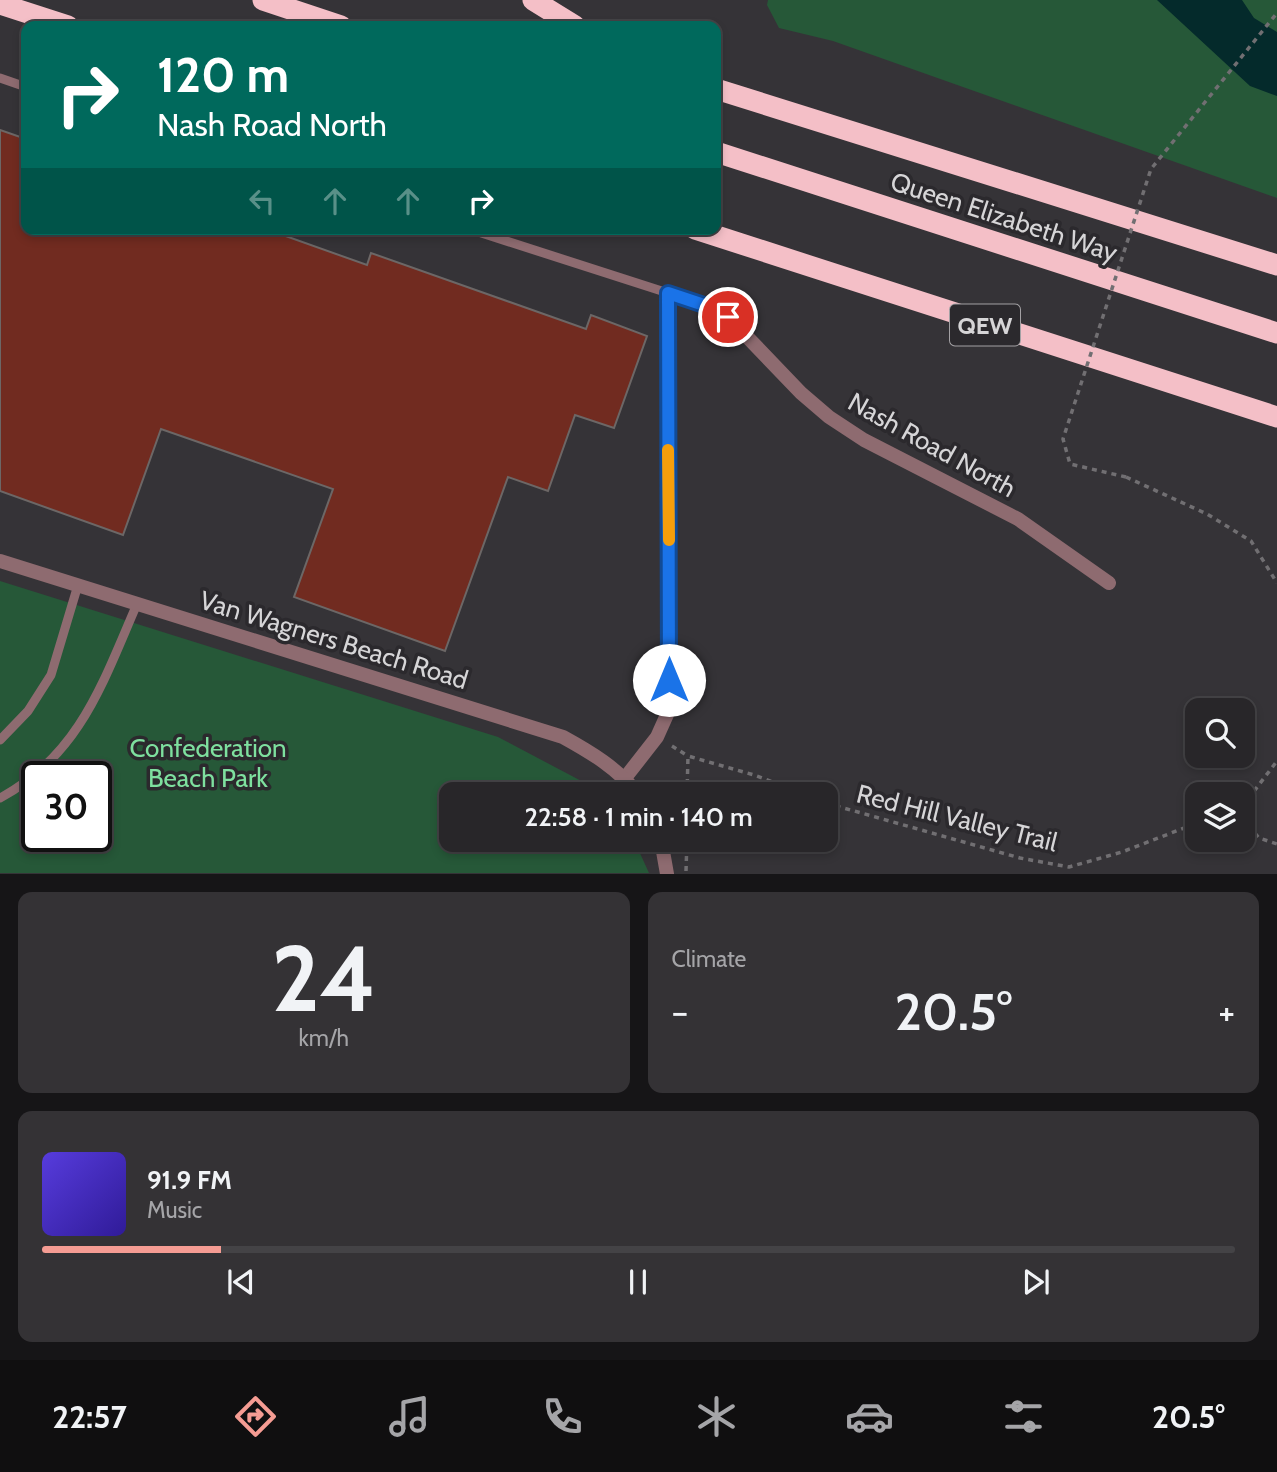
<!DOCTYPE html>
<meta charset="utf-8">
<style>
:root{--surface:#282629;--page:#343235;--text:#f1f3f6;--muted:#a5a5a8;--line:#444346;--accent:#f59c93}
body{margin:0;font-family:Cabin,sans-serif;background:var(--page);color:var(--text);height:100vh;display:flex;flex-direction:column;font-size:26px;white-space:nowrap}
*{box-sizing:border-box;margin:0}
p{font-size:23px;color:var(--muted)}
.icon{flex:none;width:38px;height:38px;fill:none;stroke:currentColor;stroke-width:2;stroke-linecap:round;stroke-linejoin:round}
.map{position:relative;height:874px;overflow:hidden}
.side{display:flex;flex-direction:column;gap:18px;padding:18px;background:#161517;flex:1}
.side>*{flex:none}
.hud{position:absolute;left:21px;top:21px;width:700px;height:214px;border-radius:14px;box-shadow:0 4px 10px #0003,0 0 0 2px var(--line);background:#00695c;color:#fff;overflow:hidden}
.fabs{position:absolute;left:1185px;top:698px;display:grid;gap:14px}
.fabs a{display:grid;place-items:center;width:70px;height:70px;border-radius:14px;background:var(--surface);box-shadow:0 4px 10px #0003,0 0 0 2px var(--line);font-size:35px}
.speed{position:absolute;left:21px;top:761px;display:flex;gap:14px;font-size:35px;font-weight:700;text-align:center}
.speed>*{display:grid;place-content:center;width:91px;height:91px;border-radius:50%;background:var(--surface);box-shadow:0 4px 10px #0003,0 0 0 2px var(--line);line-height:1}
.speed .limit{border:4px solid #111;border-radius:10px;background:#fff;color:#111}
.pin{position:absolute;display:grid;place-items:center;width:60px;height:60px;color:#fff;margin:-30px;border:4px solid #fff;border-radius:50%;box-shadow:0 2px 7px #0007}
.me{position:absolute;width:77px;margin:-38px;rotate:0deg;stroke-linejoin:round;filter:drop-shadow(0 0 5px #0008)}
.turn{display:flex;align-items:center;gap:24px;height:147px;padding:0 21px;font-size:32px}
.turn .icon{width:91px;height:91px;stroke-width:2.5}
.turn b{display:block;font-size:49px;line-height:60px}
.lanes{display:flex;align-items:center;height:66px;padding:0 21px;background:#0003;justify-content:center;gap:35px;direction:ltr}
.lanes .off{opacity:.35}
.big{font-size:52px;font-weight:600;line-height:1.1}
.side .card{flex:1;display:flex;flex-direction:column;justify-content:center;gap:10px;min-width:0;padding:0 24px;border-radius:14px;background:var(--page)}
.side .dial{align-items:center;gap:0}
.dial b{font-size:91px;line-height:1}
.song{display:flex;align-items:center;gap:21px}
.cover{width:84px;height:84px;border-radius:10px;background:linear-gradient(135deg,hsl(250 70% 55%),hsl(250 70% 35%))}
.played{height:7px;border-radius:4px;background:linear-gradient(90deg,var(--accent) 15%,var(--line) 15%)}
.keys{display:flex;justify-content:space-around;direction:ltr}
.heat{display:flex;justify-content:space-between;align-items:center;font-size:38px;direction:ltr}
.side .tiles{flex:1;display:grid;gap:18px;grid-template-columns:1fr 1fr}
.card:last-child{grid-column:span 2}
.trip{position:absolute;left:439px;top:782px;width:399px;height:70px;border-radius:14px;background:var(--surface);box-shadow:0 4px 10px #0003,0 0 0 2px var(--line);font-weight:600;line-height:70px;text-align:center}
.tabs{display:flex;height:112px;justify-content:space-around;align-items:center;background:#100f10;color:var(--muted)}
.tabs .icon{width:49px;height:49px}
.tabs .active{color:var(--accent)}
.tabs b{font-size:32px;color:var(--text)}
.map>svg:first-child{display:block}
</style>
<div class="map">
<svg width="1277" height="874" viewBox="0 0 1277 874">
<rect width="100%" height="100%" fill="#353337"/>
<g fill="#265838" fill-rule="evenodd">
<path d="M768 0H1277V198L833 41 779 28 767 5Z"/>
<path d="M0 581 498 737 606 794H452V840H634L649 873H0ZM37 777H96V836H37Z"/>
</g>
<path fill="#042a2b" d="M1157 0H1242L1254 18 1277 32V96L1250 86Z"/>
<path fill="#712b20" stroke="#6c6766" stroke-width="2" d="M0 130 26 139V229H266L367 265 371 253 586 329 591 315 647 336 614 428 575 415 548 491 508 477 445 651 294 597 333 489 161 429 123 535 0 491Z"/>
<g fill="none" stroke-linecap="round" stroke-linejoin="round">
<g stroke="#716f72" stroke-width="3.5" stroke-dasharray="5 5" stroke-linecap="butt">
<path d="M1126 477 1207 514 1251 541 1277 583"/>
<path d="M672 746 688 756"/>
<path d="M687 794 688 756 754 775 805 794"/>
<path d="M826 803 1020 858 1069 867 1122 852 1197 823"/>
<path d="M1242 807 1277 761"/>
<path d="M1242 818 1259 838 1277 844"/>
<path d="M686 871 687 840"/>
</g>
<g stroke="#8e6b70" stroke-width="9">
<path d="M0 78 26 87"/>
<path d="M469 229 668 293"/>
<path d="M0 740 28 711 51 675 78 585"/>
<path d="M0 798C80 755 103 682 137 604"/>
</g>
<path stroke="#8e6b70" stroke-width="14" d="M625 778 657 737 670 708 668 293 710 307 728 317 801 393 829 417 864 440 1018 519 1109 583"/>
<g stroke="#8e6b70" stroke-width="14">
<path d="M0 561 563 737C592 753 617 768 638 794"/>
<path d="M661 840 667 874"/>
</g>
<g stroke="#f4bfc7" stroke-width="21">
<path d="M263 0 341 26"/>
<path d="M533 0 575 26"/>
<path d="M0 4 68 26"/>
<path d="M716 89 1277 265"/>
<path d="M716 152 1277 333"/>
<path d="M695 229 1277 417"/>
</g>
<path stroke="#716f72" stroke-width="3.5" stroke-dasharray="5 5" stroke-linecap="butt" d="M1126 477 1070 464 1063 439 1151 169 1277 13"/>
</g>
<g fill="none" stroke-linecap="round" stroke-linejoin="round">
<g stroke="#114b97" stroke-width="18">
<path id="route" d="M669 680 668 293 710 307 728 317"/>
</g>
<use href="#route" stroke="#1a73e8" stroke-width="12"/>
<path stroke="#f59e0b" stroke-width="12" d="M668 450 669 540"/>
</g>
<g text-anchor="middle" dominant-baseline="central" stroke-width="7" stroke-linejoin="round" paint-order="stroke">
<rect fill="#2b292d" stroke="#a3a1a4" stroke-width="2" x="950" y="304.5" width="70" height="41" rx="5"/>
<g font-size="24" font-weight="bold" fill="#d6d5d7">
<text x="985" y="325">QEW</text>
</g>
<g font-size="26" fill="#d6d5d7" stroke="#2b292d">
<text transform="translate(1004 217) rotate(18)">Queen Elizabeth Way</text>
<text transform="translate(932 445) rotate(29)">Nash Road North</text>
<text transform="translate(334 640) rotate(17)">Van Wagners Beach Road</text>
<text transform="translate(957 818) rotate(14)">Red Hill Valley Trail</text>
</g>
<g font-size="26" fill="#7ee09f" stroke="#2b292d">
<text x="208" y="748">Confederation<tspan x="208" dy="30">Beach Park</tspan></text>
</g>
</g>
</svg>
<div class="fabs">
<a><svg class="icon" aria-label="search" viewBox="0 0 24 24"><circle cx="10" cy="10" r="6"/><path d="M15 15l6 6"/></svg></a>
<a><svg class="icon" aria-label="layers" viewBox="0 0 24 24"><path d="M12 4l9 5-9 5-9-5zM3 14l9 5 9-5"/></svg></a>
</div>
<div class="speed"><div class="limit">30</div></div>
<div class="pin" style="left:728px;top:317px;background:#d93025"><svg class="icon" aria-label="arrive" viewBox="0 0 24 24"><path d="M6 21V4h12l-3 4 3 4H6"/></svg></div>
<svg class="me" style="left:669px;top:680px" viewBox="-20 -20 40 40"><circle r="19" fill="#fff"/><path d="M0-13L10 11 0 6-10 11z" fill="#1a73e8"/></svg>
<div class="trip">22:58 · 1 min · 140 m</div>
<div class="hud">
<div class="turn"><svg class="icon" aria-label="right" viewBox="0 0 24 24"><path d="M7 20v-9h11M14 6l5 5-5 5"/></svg><div><b>120 m</b>Nash Road North</div></div>
<div class="lanes"><svg class="icon off" aria-label="left" viewBox="0 0 24 24"><path d="M17 20v-9H6M10 6l-5 5 5 5"/></svg><svg class="icon off" aria-label="ahead" viewBox="0 0 24 24"><path d="M12 20V5M6 11l6-6 6 6"/></svg><svg class="icon off" aria-label="ahead" viewBox="0 0 24 24"><path d="M12 20V5M6 11l6-6 6 6"/></svg><svg class="icon" aria-label="right" viewBox="0 0 24 24"><path d="M7 20v-9h11M14 6l5 5-5 5"/></svg></div>
</div>
</div>
<section class="side">
<div class="tiles">
<div class="card dial"><b>24</b><p>km/h</p></div>
<div class="card"><p>Climate</p>
<div class="heat"><a>−</a><b class="big">20.5°</b><a>+</a></div>
</div>
<div class="card">
<div class="song"><i class="cover"></i><div><b>91.9 FM</b><p>Music</p></div></div>
<div class="played"></div>
<div class="keys"><svg class="icon" aria-label="previous" viewBox="0 0 24 24"><path d="M18 5L8 12l10 7zM5 5v14"/></svg><svg class="icon" aria-label="pause" viewBox="0 0 24 24"><path d="M8 5v14M16 5v14"/></svg><svg class="icon" aria-label="next" viewBox="0 0 24 24"><path d="M6 5l10 7-10 7zM19 5v14"/></svg></div>
</div>
</div>
</section>
<nav class="tabs">
<b>22:57</b>
<svg class="icon active" aria-label="directions" viewBox="0 0 24 24"><path d="M12 3l9 9-9 9-9-9zM9 14v-3h6M13 9l2 2-2 2"/></svg>
<svg class="icon" aria-label="music" viewBox="0 0 24 24"><path d="M9 18V5l10-2v13"/><circle cx="6" cy="18" r="3"/><circle cx="16" cy="16" r="3"/></svg>
<svg class="icon" aria-label="phone" viewBox="0 0 24 24"><path d="M5 4h4l2 5-3 2q2 4 5 5l2-3 5 2v4C11 20 4 13 5 4z"/></svg>
<svg class="icon" aria-label="climate" viewBox="0 0 24 24"><path d="M12 3v18M4 7l16 10M4 17L20 7"/></svg>
<svg class="icon" aria-label="car" viewBox="0 0 24 24"><path d="M5 17H2v-5l4-1 3-4h7l3 4 3 1v5h-3M9 17h6M6 11h13"/><circle cx="7" cy="17" r="2"/><circle cx="17" cy="17" r="2"/></svg>
<svg class="icon" aria-label="filters" viewBox="0 0 24 24"><path d="M4 7h16M4 17h16"/><circle cx="9" cy="7" r="2"/><circle cx="15" cy="17" r="2"/></svg>
<b>20.5°</b>
</nav>
